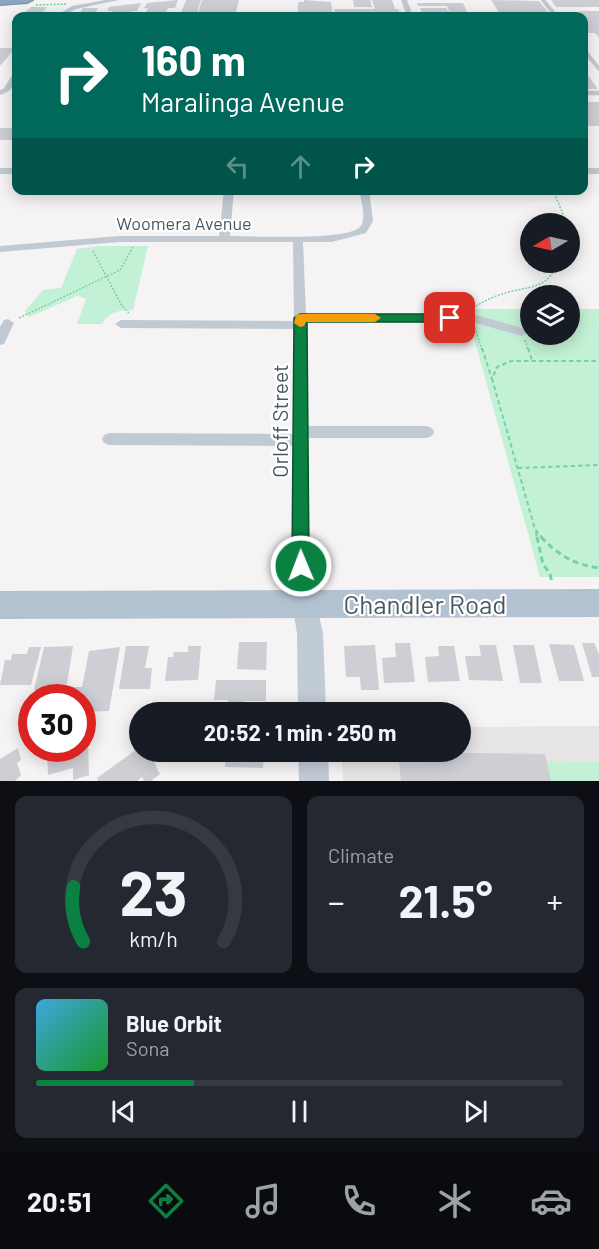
<!DOCTYPE html>
<meta charset="utf-8">
<style>
:root{--surface:#171b24;--page:#242831;--text:#f1f3f6;--muted:#9ea1a6;--line:#363941;--accent:#0b8043}
body{margin:0;font-family:Barlow,sans-serif;background:var(--page);color:var(--text);height:100vh;display:flex;flex-direction:column;font-size:22px;white-space:nowrap}
*{box-sizing:border-box;margin:0}
p{font-size:20px;color:var(--muted)}
.icon{flex:none;width:33px;height:33px;fill:none;stroke:currentColor;stroke-width:2;stroke-linecap:round;stroke-linejoin:round}
.map{position:relative;height:781px;overflow:hidden}
.drawer{display:flex;flex-direction:column;gap:15px;padding:15px;background:#0d0f14;flex:1}
.drawer>*{flex:none}
.banner{position:absolute;left:12px;top:12px;width:576px;height:183px;border-radius:12px;box-shadow:0 3px 15px #0003;background:#00695c;color:#fff;overflow:hidden}
.needle{width:39px;rotate:261deg}
.tools{position:absolute;left:520px;top:213px;display:grid;gap:12px}
.tools a{display:grid;place-items:center;width:60px;height:60px;border-radius:50%;background:var(--surface);box-shadow:0 3px 15px #0003;font-size:30px}
.speed{position:absolute;left:18px;top:684px;display:flex;gap:12px;font-size:30px;font-weight:700;text-align:center}
.speed>*{display:grid;place-content:center;width:78px;height:78px;border-radius:50%;background:var(--surface);box-shadow:0 3px 15px #0003;line-height:1}
.speed .limit{border:9px solid #d22;background:#fff;color:#111}
.pin{position:absolute;display:grid;place-items:center;width:51px;height:51px;color:#fff;margin:-26px;border-radius:12px;box-shadow:0 3px 9px #0006}
.me{position:absolute;width:66px;margin:-33px;rotate:359deg;stroke-linejoin:round;filter:drop-shadow(0 0 4px #0008)}
.turn{display:flex;align-items:center;gap:21px;height:126px;padding:0 30px;font-size:27px}
.turn .icon{width:78px;height:78px;stroke-width:2.5}
.turn b{display:block;font-size:42px;line-height:51px}
.lanes{display:flex;align-items:center;height:57px;padding:0 30px;background:#0003;justify-content:center;gap:30px;direction:ltr}
.lanes .off{opacity:.35}
.big{font-size:45px;font-weight:700;line-height:1.1}
.drawer .widget{flex:1;display:flex;flex-direction:column;justify-content:center;gap:9px;min-width:0;padding:0 21px;border-radius:12px;background:var(--page)}
.drawer .dial{align-items:center;gap:0}
.dial svg{height:156px;overflow:visible;fill:none;stroke:var(--line);stroke-width:7;stroke-linecap:round;text-anchor:middle}
.dial text{fill:var(--text);stroke:none}
.song{display:flex;align-items:center;gap:18px}
.cover{width:72px;height:72px;border-radius:9px;background:linear-gradient(135deg,hsl(200 70% 55%),hsl(130 70% 35%))}
.played{height:6px;border-radius:3px;background:linear-gradient(90deg,var(--accent) 30%,var(--line) 30%)}
.keys{display:flex;justify-content:space-around;direction:ltr}
.heat{display:flex;justify-content:space-between;align-items:center;font-size:33px;direction:ltr}
.drawer .tiles{flex:1;display:grid;gap:15px;grid-template-columns:1fr 1fr}
.widget:last-child{grid-column:span 2}
.trip{position:absolute;left:129px;top:702px;width:342px;height:60px;border-radius:30px;background:var(--surface);box-shadow:0 3px 15px #0003;font-weight:700;line-height:60px;text-align:center}
.tab-bar{display:flex;height:96px;justify-content:space-around;align-items:center;background:#090b0e;color:var(--muted)}
.tab-bar .icon{width:42px;height:42px}
.tab-bar .on{color:var(--accent)}
.tab-bar b{font-size:27px;color:var(--text)}
.map>svg:first-child{display:block}
</style>
<div class="map">
<svg width="599" height="781" viewBox="0 0 599 781">
<rect width="100%" height="100%" fill="#f5f3f3"/>
<path fill="#e6e4e5" d="M599 726V781H343L342 752H460L461 727Z"/>
<g fill="#c3f1d5">
<path d="M100 246H148L133 310C120 310 108 312 102 324H77L86 299 77 296 29 317 25 311 43 290 61 288 77 249Z"/>
<path d="M471 309H531V334H570V309H599V577H540L471 327 468 312Z"/>
<path d="M546 761 599 762V781H551Z"/>
</g>
<g fill="#cdcfd5">
<path d="M178 0 175 8H168L165 16H144L148 8H144L147 3Z"/>
<path d="M186 0H201L196 16H180Z"/>
<path d="M202 0H239L235 16H197Z"/>
<path d="M304 0 331 2 333 16H298V2H304Z"/>
<path d="M353 0H370L372 7H354Z"/>
<path d="M372 0H392L395 9H398L400 14 349 13V16H335L334 9H375Z"/>
<path d="M491 0 539 1 551 16H501Z"/>
<path d="M551 0H599V7H556Z"/>
<path d="M141 3 137 11H132L129 16H109L112 11H107L109 7Z"/>
<path d="M417 3H463L469 16H430L429 13H422L420 8H446L450 13 447 6H418Z"/>
<path d="M31 7H47L41 15 23 14Z"/>
<path d="M83 8H98L95 13H101L98 16H78Z"/>
<path d="M579 11H599V38L595 33H584V16H567L565 14H581Z"/>
<path d="M0 48H15L0 66Z"/>
<path d="M584 70 598 89H584Z"/>
<rect x="584" y="102" width="15" height="24"/>
<rect x="0" y="128" width="16" height="12"/>
<path d="M239 642H267L266 670 237 669Z"/>
<path d="M395 643H410L415 682 384 683 382 658 396 657Z"/>
<path d="M582 643H594L599 654V677H592Z"/>
<path d="M549 644 574 645 584 681H559Z"/>
<path d="M375 645 379 690H361L360 677H346L344 646Z"/>
<path d="M479 645H496L503 681 469 680 465 656H481Z"/>
<path d="M513 645H534L542 683H520Z"/>
<path d="M73 646 67 684H55L54 690H34L44 647Z"/>
<path d="M126 646H149L145 668H152L150 689H119Z"/>
<path d="M188 646H201L198 680 165 681 168 657H173L174 652H188Z"/>
<path d="M438 646H454L460 681 428 682 425 657 439 656Z"/>
<path d="M29 647H41L31 685H0L5 660H11L12 654H27Z"/>
<path d="M120 647 109 711 83 712 82 698H72L74 687H82L89 651Z"/>
<path d="M216 680H266V701H244V712H227L228 700H214Z"/>
<path d="M88 738 89 775 73 780V768L48 775 47 749 82 748V739Z"/>
<path d="M140 747V752H149L160 774 151 781H144L142 777 137 781H98L97 778Z"/>
<path d="M18 748 21 760 17 763 21 775 15 781H0V759Z"/>
<path d="M226 752H264L263 768 225 767Z"/>
<path d="M398 752 545 754 551 781H401Z"/>
</g>
<g fill="none" stroke-linecap="round" stroke-linejoin="round">
<g stroke="#7690ad" stroke-width="2">
<path id="highway" d="M0 0H33L27 3 0 5Z"/>
</g>
<g stroke="#7ad0a6" stroke-width="1.5" stroke-dasharray="2 1.5" stroke-linecap="butt">
<path d="M36 5 66 4"/>
<path d="M553 190 567 224"/>
<path d="M570 228 579 243 570 252"/>
<path d="M93 251 122 306 129 313"/>
<path d="M473 308C485 300 499 294 513 291 535 286 550 286 557 262"/>
<path d="M19 318 120 270 133 247"/>
<path d="M475 328 482 350"/>
<path d="M525 340 528 350"/>
</g>
<g stroke="#7ad0a6" stroke-width="2" stroke-dasharray="4.5 3" stroke-linecap="butt">
<path d="M482 348 492 379"/>
<path d="M528 348 532 360"/>
<path d="M518 468 599 465"/>
<path d="M536 532 537 539"/>
<path d="M543 539 535 529 492 379 497 367 511 361H599"/>
</g>
<g stroke="#7ad0a6" stroke-width="3" stroke-dasharray="6 4" stroke-linecap="butt">
<path d="M537 537 543 564 550 574 552 583"/>
<path d="M541 537C558 555 575 565 599 568"/>
</g>
<g stroke="#c1cad2" stroke-width="4">
<path d="M543 0 556 16"/>
<path d="M352 15H409"/>
<path d="M584 50 599 69"/>
</g>
<path stroke="#c1cad2" stroke-width="4.5" d="M584 93H599"/>
<g fill="#c1cad2" fill-rule="evenodd">
<path d="M105 0H119L76 9 63 16H56L72 6Z"/>
<path d="M401 0H407L413 16H407Z"/>
<path d="M13 74H16C16 85 11 92 0 95V90L4 88Z"/>
<rect x="0" y="168" width="16" height="6"/>
<rect x="584" y="168" width="15" height="6"/>
<path d="M224 190H234L230 236C252 236 347 241 360 227 367 219 361 200 359 190H369L373 221 366 233 332 242H303L306 314H472L526 329 528 332 522 336 472 322H306L307 426H427L432 428 434 432 432 436 427 438H308L310 587 314 603 311 609 305 612 299 609 292 587 293 446 109 445 104 443 102 439 104 435 109 433 293 434 294 329 121 328 115 324 121 320 294 321 293 242H119L0 252V246L119 236H219Z"/>
<path d="M8 319 14 323 4 344 0 345V327L4 320Z"/>
</g>
<g fill="#c1cbd6" fill-rule="evenodd">
<path d="M305 591 314 594 323 633 326 712H298L297 633 292 603 296 594Z"/>
<path d="M298 752H328L329 781H299Z"/>
</g>
<path fill="#b3c2d1" fill-rule="evenodd" d="M599 589V617L0 619V591Z"/>
<use href="#highway" fill="#8ba5c1" fill-rule="evenodd"/>
</g>
<path fill="#0b8043" stroke="#07532c" stroke-width="1.5" d="M300 314H450L457 318 450 322H307L309 566 307 572 301 574 295 572 292 566 294 318Z"/>
<path fill="#f59e0b" d="M300 314H375L381 318 375 322H306L304 326 300 327 294 323 296 315Z"/>
<g text-anchor="middle" dominant-baseline="central" stroke-width="4.5" stroke-linejoin="round" paint-order="stroke">
<g font-size="18" fill="#4a5661" stroke="#fff">
<text x="184" y="223">Woomera Avenue</text>
</g>
<g font-size="21" fill="#4a5661" stroke="#fff">
<text transform="translate(279 421) rotate(-90)">Orloff Street</text>
</g>
<g font-size="26" fill="#4a5661" stroke="#fff">
<text x="425" y="603">Chandler Road</text>
</g>
</g>
</svg>
<div class="tools">
<a><svg class="needle" viewBox="-14 -14 28 28"><path d="M0-13l5 13h-10z" fill="#e53935"/><path d="M0 13l5-13h-10z" fill="#9ea1a6"/></svg></a>
<a><svg class="icon" aria-label="layers" viewBox="0 0 24 24"><path d="M12 4l9 5-9 5-9-5zM3 14l9 5 9-5"/></svg></a>
</div>
<div class="speed"><div class="limit">30</div></div>
<div class="pin" style="left:450px;top:318px;background:#d93025"><svg class="icon" aria-label="arrive" viewBox="0 0 24 24"><path d="M6 21V4h12l-3 4 3 4H6"/></svg></div>
<svg class="me" style="left:301px;top:566px" viewBox="-20 -20 40 40"><circle r="17" fill="#0b8043" stroke="#fff" stroke-width="3"/><path d="M0-11L8 9 0 5-8 9z" fill="#fff"/></svg>
<div class="trip">20:52 · 1 min · 250 m</div>
<div class="banner">
<div class="turn"><svg class="icon" aria-label="right" viewBox="0 0 24 24"><path d="M7 20v-9h11M14 6l5 5-5 5"/></svg><div><b>160 m</b>Maralinga Avenue</div></div>
<div class="lanes"><svg class="icon off" aria-label="left" viewBox="0 0 24 24"><path d="M17 20v-9H6M10 6l-5 5 5 5"/></svg><svg class="icon off" aria-label="ahead" viewBox="0 0 24 24"><path d="M12 20V5M6 11l6-6 6 6"/></svg><svg class="icon" aria-label="right" viewBox="0 0 24 24"><path d="M7 20v-9h11M14 6l5 5-5 5"/></svg></div>
</div>
</div>
<section class="drawer">
<div class="tiles">
<div class="widget dial"><svg viewBox="0 0 100 80">
<path d="M14 69A42 42 0 1 1 86 69"/>
<path d="M14 69A42 42 0 0 1 9 41" stroke="#0b8043"/>
<text x="50" y="56" font-size="32" font-weight="700">23</text>
<text x="50" y="72" font-size="11">km/h</text>
</svg></div>
<div class="widget"><p>Climate</p>
<div class="heat"><a>−</a><b class="big">21.5°</b><a>+</a></div>
</div>
<div class="widget">
<div class="song"><i class="cover"></i><div><b>Blue Orbit</b><p>Sona</p></div></div>
<div class="played"></div>
<div class="keys"><svg class="icon" aria-label="previous" viewBox="0 0 24 24"><path d="M18 5L8 12l10 7zM5 5v14"/></svg><svg class="icon" aria-label="pause" viewBox="0 0 24 24"><path d="M8 5v14M16 5v14"/></svg><svg class="icon" aria-label="next" viewBox="0 0 24 24"><path d="M6 5l10 7-10 7zM19 5v14"/></svg></div>
</div>
</div>
</section>
<nav class="tab-bar">
<b>20:51</b>
<svg class="icon on" aria-label="directions" viewBox="0 0 24 24"><path d="M12 3l9 9-9 9-9-9zM9 14v-3h6M13 9l2 2-2 2"/></svg>
<svg class="icon" aria-label="music" viewBox="0 0 24 24"><path d="M9 18V5l10-2v13"/><circle cx="6" cy="18" r="3"/><circle cx="16" cy="16" r="3"/></svg>
<svg class="icon" aria-label="phone" viewBox="0 0 24 24"><path d="M5 4h4l2 5-3 2q2 4 5 5l2-3 5 2v4C11 20 4 13 5 4z"/></svg>
<svg class="icon" aria-label="climate" viewBox="0 0 24 24"><path d="M12 3v18M4 7l16 10M4 17L20 7"/></svg>
<svg class="icon" aria-label="car" viewBox="0 0 24 24"><path d="M5 17H2v-5l4-1 3-4h7l3 4 3 1v5h-3M9 17h6M6 11h13"/><circle cx="7" cy="17" r="2"/><circle cx="17" cy="17" r="2"/></svg>
</nav>
